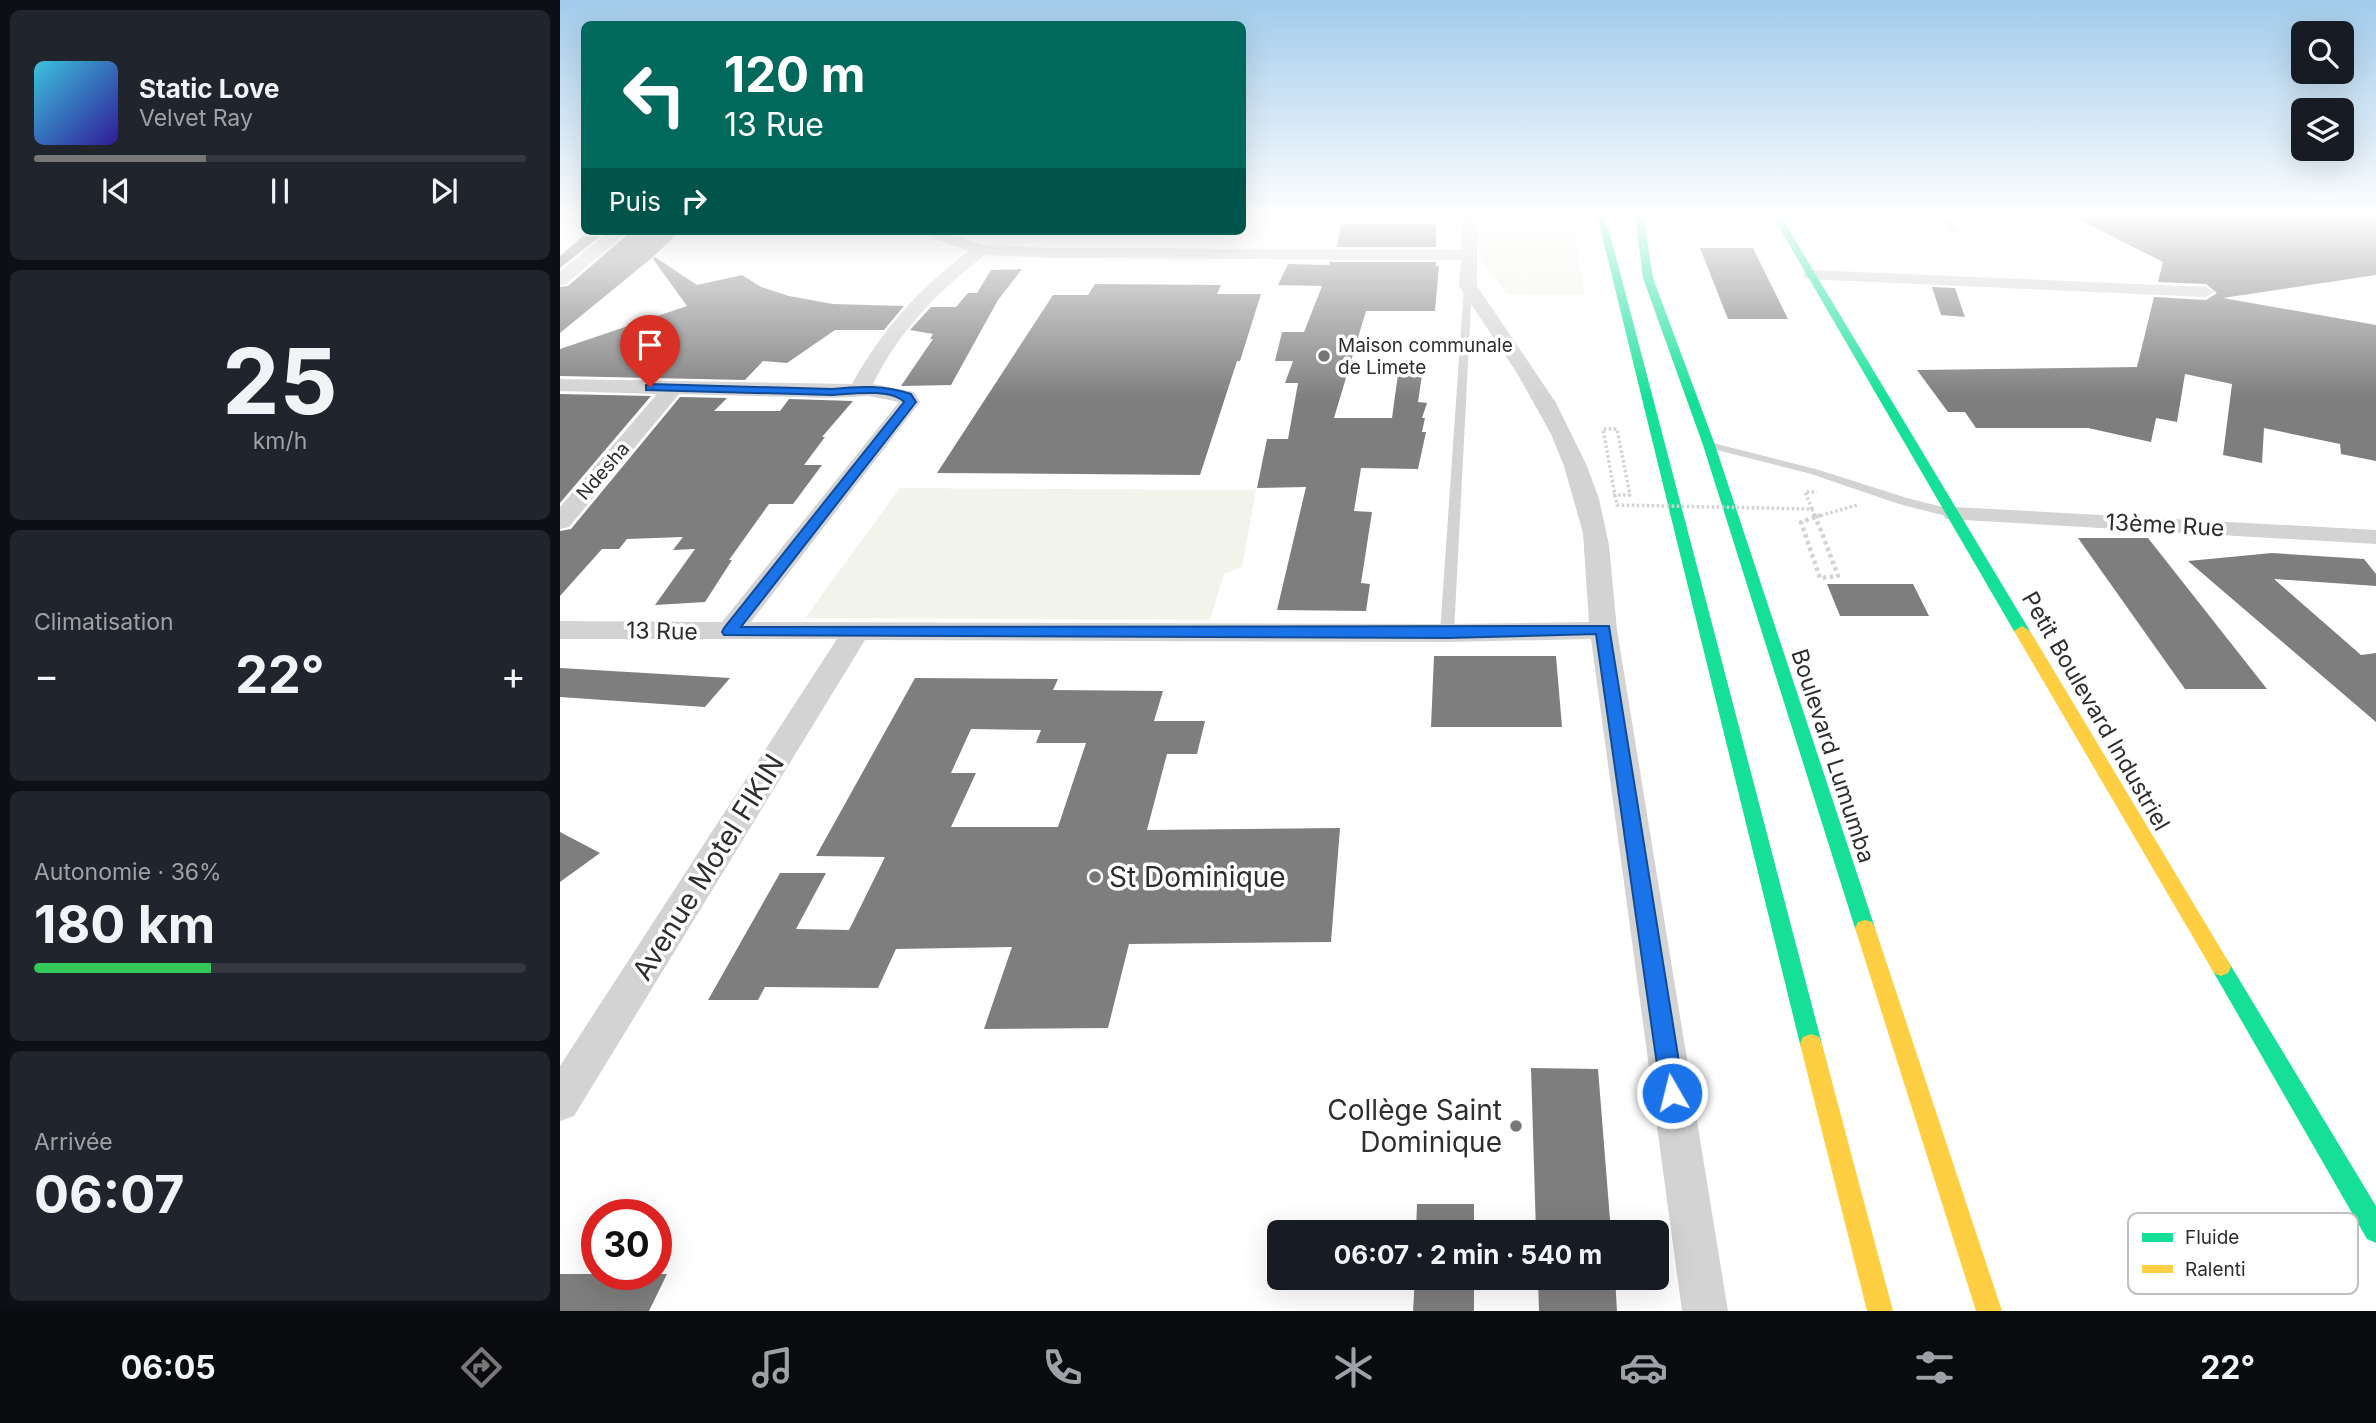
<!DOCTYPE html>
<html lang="fr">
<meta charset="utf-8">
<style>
:root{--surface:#171b24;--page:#20242c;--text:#f1f3f6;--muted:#9ea1a6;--line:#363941;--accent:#777}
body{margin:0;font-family:Inter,sans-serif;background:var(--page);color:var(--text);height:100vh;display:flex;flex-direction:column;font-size:26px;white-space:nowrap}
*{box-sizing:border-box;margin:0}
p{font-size:23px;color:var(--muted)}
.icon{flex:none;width:38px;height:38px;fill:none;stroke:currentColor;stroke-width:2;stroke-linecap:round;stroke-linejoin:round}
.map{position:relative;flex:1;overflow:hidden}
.sheet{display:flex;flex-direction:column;gap:10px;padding:10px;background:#0d0f14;width:560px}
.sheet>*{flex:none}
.banner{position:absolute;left:21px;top:21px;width:665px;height:214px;border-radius:10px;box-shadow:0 7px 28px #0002;background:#00695c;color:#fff;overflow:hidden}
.buttons{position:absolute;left:1731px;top:21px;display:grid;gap:14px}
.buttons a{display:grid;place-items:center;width:63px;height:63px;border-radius:10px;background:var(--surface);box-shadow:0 7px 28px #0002;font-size:35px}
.speed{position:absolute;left:21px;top:1199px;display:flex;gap:14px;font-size:35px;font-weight:700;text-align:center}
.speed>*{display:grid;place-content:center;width:91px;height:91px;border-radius:50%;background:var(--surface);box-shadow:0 7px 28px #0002;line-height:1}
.speed .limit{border:10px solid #d22;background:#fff;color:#111}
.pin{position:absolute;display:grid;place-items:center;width:60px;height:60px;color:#fff;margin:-72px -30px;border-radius:50% 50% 50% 0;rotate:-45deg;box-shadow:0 0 7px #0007}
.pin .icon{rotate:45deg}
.me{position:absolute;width:77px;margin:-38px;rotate:352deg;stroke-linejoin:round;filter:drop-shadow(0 0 5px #0008)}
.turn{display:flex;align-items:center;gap:24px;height:147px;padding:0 28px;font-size:32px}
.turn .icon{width:91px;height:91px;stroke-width:2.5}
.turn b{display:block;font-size:49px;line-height:60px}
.then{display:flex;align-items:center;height:66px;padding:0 28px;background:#0003;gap:14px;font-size:26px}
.big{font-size:52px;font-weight:700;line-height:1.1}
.sheet .widget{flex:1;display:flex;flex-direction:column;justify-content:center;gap:10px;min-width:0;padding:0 24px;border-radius:10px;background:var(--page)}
.sheet .dial{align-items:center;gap:0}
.dial b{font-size:91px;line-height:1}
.song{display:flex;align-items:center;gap:21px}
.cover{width:84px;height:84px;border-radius:10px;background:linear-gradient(135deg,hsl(190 70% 55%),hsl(250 70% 35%))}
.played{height:7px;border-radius:4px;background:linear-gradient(90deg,var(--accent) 35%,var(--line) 35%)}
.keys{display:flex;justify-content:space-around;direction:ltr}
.heat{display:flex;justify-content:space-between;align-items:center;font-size:38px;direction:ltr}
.charge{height:10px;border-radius:5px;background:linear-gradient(90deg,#34c759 36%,var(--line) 0)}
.trip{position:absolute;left:707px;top:1220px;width:402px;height:70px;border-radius:10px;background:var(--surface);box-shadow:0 7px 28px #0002;font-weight:700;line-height:70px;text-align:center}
.menu{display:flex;height:112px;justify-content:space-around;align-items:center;background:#090b0e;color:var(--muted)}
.menu .icon{width:49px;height:49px}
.menu .active{color:var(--accent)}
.menu b{font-size:32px;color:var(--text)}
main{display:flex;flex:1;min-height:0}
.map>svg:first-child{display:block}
</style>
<main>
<section class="sheet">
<div class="widget">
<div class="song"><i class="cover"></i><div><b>Static Love</b><p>Velvet Ray</p></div></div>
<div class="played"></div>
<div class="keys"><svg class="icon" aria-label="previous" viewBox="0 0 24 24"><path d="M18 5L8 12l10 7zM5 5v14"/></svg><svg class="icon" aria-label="pause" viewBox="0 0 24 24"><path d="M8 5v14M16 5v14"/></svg><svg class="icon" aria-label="next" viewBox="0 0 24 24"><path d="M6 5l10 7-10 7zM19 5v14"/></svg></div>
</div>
<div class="widget dial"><b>25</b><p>km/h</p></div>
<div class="widget"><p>Climatisation</p>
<div class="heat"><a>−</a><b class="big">22°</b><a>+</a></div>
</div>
<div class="widget"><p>Autonomie · 36%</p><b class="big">180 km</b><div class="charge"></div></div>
<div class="widget"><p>Arrivée</p><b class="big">06:07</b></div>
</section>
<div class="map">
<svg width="1816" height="1311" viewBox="0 0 1816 1311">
<rect width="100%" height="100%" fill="#fff"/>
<g fill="#f2f4eb">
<path d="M916 215H1011L1025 295 947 294 920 259Z"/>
<path d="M340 488 696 490 682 567 664 574 650 620 245 618Z"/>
</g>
<g fill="#7e7e7e" fill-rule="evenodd">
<path d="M1510 215H1816V275L1663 298 1816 325V461L1781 454 1780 444 1704 428 1702 463 1663 455 1672 384 1625 374 1617 422 1596 418 1591 442 1528 428H1416L1405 412H1388L1357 370 1577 367 1594 297 1646 300 1657 293 1646 284 1598 282 1603 262Z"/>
<path d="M781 224H876V247H777Z"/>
<path d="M118 233 94 256 0 333V287L8 286 67 235Z"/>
<path d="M23 236H40L0 268V256Z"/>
<path d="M1140 248H1193L1228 319H1168Z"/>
<path d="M95 257 137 285 182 275 201 287 229 296 273 304 344 306 324 330H275L227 363 203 361 185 380 0 376V349L127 306 93 259Z"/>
<path d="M770 262H876V266H879L875 311H806L774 418H832L838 374 862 375 858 402 867 403 862 418H865L862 432H866L858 469 801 468 794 511 812 512 801 583 810 584 806 611 717 610 746 487 697 488 707 439H728L738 383H725L733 361H715L722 332H744L762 286 718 285 728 264 769 265Z"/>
<path d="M462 269 438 300 391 385 341 386 373 339H370L373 334 350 330 371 307H396L408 293H417L431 270Z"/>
<path d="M535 284 661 285 657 294H701L680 361H677L640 475 377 473 493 295H528Z"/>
<path d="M1372 287 1395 288 1405 317 1381 315Z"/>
<path d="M0 394 91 396 0 503Z"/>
<path d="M120 397 167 398 154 411H220L229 399 293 401 262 437H265L244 465H262L233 504H209L169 560H172L145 602 95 605 135 549 113 550 123 537 67 539 59 549H42L0 596V531L11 529Z"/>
<path d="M1518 538H1588L1707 689H1625Z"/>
<path d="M1712 553 1804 559 1816 574V586L1714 579 1801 655 1816 653V722L1628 561Z"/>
<path d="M1267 584H1353L1369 616H1280Z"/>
<path d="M874 656H996L1002 727H871Z"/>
<path d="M0 668 170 678 145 707 0 697Z"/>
<path d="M355 678 498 679 493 690 603 691 594 721H645L637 754H607L587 830 780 828 771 942 569 944 548 1028 424 1029 452 947 336 949 318 988 205 987 198 1000H148L220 873H266L236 929 289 930 325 857 256 856ZM411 729 481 730 476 743H526L498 827H391L416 773H391Z"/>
<path d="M0 832 40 853 0 882Z"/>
<path d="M971 1068 1038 1069 1051 1232H976Z"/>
<path d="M857 1204H914V1232H856Z"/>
<path d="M0 1274H107L89 1311H0Z"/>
<path d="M855 1278H914V1311H853Z"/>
<path d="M978 1278H1055L1057 1311H979Z"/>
</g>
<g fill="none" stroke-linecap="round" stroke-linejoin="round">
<g stroke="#d3d3d3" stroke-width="3.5" stroke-dasharray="2.5 2.5" stroke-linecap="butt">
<path d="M1053 495H1070L1057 429H1043L1054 490"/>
<path d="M1252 509 1245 492H1257"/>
<path d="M1256 517 1297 505"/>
</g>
<path stroke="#d3d3d3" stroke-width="4.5" stroke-dasharray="3.5 3.5" stroke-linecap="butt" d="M1260 528 1278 576 1260 578 1241 522 1261 515"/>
<g fill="#d3d3d3" fill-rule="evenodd">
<path d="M1375 215H1383L1398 229V233H1392Z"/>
<path d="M908 283 912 286 894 633 887 637 880 633 904 286Z"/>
<path d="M1149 442 1259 470 1347 498 1394 510 1396 513 1390 517 1339 504 1251 474 1145 447 1144 445Z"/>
</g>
<g fill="#d3d3d3" fill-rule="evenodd">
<path d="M901 215H917V286L996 403 1027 466 1039 499 1049 545 1057 630 1168 1311H1122L1031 639 887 642 305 640 14 1116 0 1121V1066L277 639H0V621L162 622 339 402 309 396 272 398 119 394 9 527 0 529V507L97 394 0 391V379L292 384C321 331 360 287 409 251L362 234 360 231H383L423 245 494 248 902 250ZM425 255 494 258 901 260 899 286 957 373 991 434 1004 466 1023 533 1029 622 887 624 191 622 360 402 354 392 313 384C339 331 378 291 425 255Z"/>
<path d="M50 231H68L6 284 0 285V271Z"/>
<path d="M1252 270 1646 287 1655 292 1646 297 1246 279 1243 275 1246 271Z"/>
<path d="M1394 507 1816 530V544L1386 519 1382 514 1386 509Z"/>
</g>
<g fill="#16e098" fill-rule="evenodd">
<path d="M1037 215H1045L1262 1044 1259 1051 1251 1054 1243 1051 1240 1044Z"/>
<path d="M1075 215H1083L1093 278 1155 445 1315 928 1312 934 1305 936 1298 934 1295 928 1143 445 1083 278Z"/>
<path d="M1212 215H1220L1470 631 1467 634H1457L1454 631Z"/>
<path d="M1661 958 1668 961 1816 1206V1243L1807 1239 1654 973 1651 967 1654 961Z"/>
</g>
<g fill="#ffcf43" fill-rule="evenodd">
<path d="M1462 626 1470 631 1668 961 1671 967 1668 973 1661 976 1654 973 1454 631Z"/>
<path d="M1305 920 1312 922 1315 928 1442 1311H1416L1295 928 1298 922Z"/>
<path d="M1251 1034 1259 1037 1262 1044 1333 1311H1307L1240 1044 1243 1037Z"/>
</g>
<path stroke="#d3d3d3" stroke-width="3.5" stroke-dasharray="2.5 2.5" stroke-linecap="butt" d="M1054 490 1057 505 1252 509 1255 517"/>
<path stroke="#d3d3d3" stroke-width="4.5" stroke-dasharray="3.5 3.5" stroke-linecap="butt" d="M1254 515 1260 528"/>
</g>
<linearGradient id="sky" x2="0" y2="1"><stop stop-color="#a1cbeb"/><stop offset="0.54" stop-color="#fff"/><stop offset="1" stop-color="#fff" stop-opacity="0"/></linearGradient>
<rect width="1816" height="399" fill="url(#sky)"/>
<path fill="#1a73e8" stroke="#114b97" stroke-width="2" d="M90 384 272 389C299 386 325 385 351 394L356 402 181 627 1049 626 1124 1093 1121 1100 1112 1104 1104 1100 1101 1093 1036 634 887 638 164 635 162 632 164 628 344 402C331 388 290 394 272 395L86 390V385Z"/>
<g fill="#777" stroke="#fff" stroke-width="2.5">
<circle cx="764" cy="356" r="7"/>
<circle cx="535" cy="877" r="7"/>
<circle cx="956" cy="1126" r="7"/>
</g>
<g text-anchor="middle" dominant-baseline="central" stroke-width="7" stroke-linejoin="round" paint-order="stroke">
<g font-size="19" fill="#2e2e2e" stroke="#fff" text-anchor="start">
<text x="778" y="345">Maison communale<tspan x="778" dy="22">de Limete</tspan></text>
</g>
<g font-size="19" fill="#2e2e2e" stroke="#fff">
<text transform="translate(43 471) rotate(-49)">Ndesha</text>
</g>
<g font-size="23" fill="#2e2e2e" stroke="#fff">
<text transform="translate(1605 525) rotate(3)">13ème Rue</text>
<text transform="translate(102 631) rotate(1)">13 Rue</text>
<text transform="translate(1536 711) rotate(60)">Petit Boulevard Industriel</text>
<text transform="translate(1273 756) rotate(72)">Boulevard Lumumba</text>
</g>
<g font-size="28" fill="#2e2e2e" stroke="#fff">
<text transform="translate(148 867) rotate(-58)">Avenue Motel FIKIN</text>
</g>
<g font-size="28" fill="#2e2e2e" stroke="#fff" text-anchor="start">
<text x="549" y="877">St Dominique</text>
<text x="942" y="1110" text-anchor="end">Collège Saint<tspan x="942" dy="32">Dominique</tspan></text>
</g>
</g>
<rect x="1568" y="1213" width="230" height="81" rx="10" fill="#fff" stroke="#c0c0c0" stroke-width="2"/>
<rect x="1582" y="1233" width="31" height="9" fill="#16e098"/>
<rect x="1582" y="1265" width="31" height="8" fill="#ffcf43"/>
<g font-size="19" fill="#2e2e2e">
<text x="1625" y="1244">Fluide</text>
<text x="1625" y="1276">Ralenti</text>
</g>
</svg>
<div class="buttons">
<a><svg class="icon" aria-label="search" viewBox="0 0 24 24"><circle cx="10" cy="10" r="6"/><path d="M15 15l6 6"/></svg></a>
<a><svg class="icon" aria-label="layers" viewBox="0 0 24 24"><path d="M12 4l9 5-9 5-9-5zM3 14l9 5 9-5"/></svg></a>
</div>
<div class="speed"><div class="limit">30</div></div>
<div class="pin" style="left:90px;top:387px;background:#d93025"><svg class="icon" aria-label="arrive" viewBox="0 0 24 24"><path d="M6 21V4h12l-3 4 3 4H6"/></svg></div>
<svg class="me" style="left:1112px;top:1093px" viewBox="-20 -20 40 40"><circle r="17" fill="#1a73e8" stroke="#fff" stroke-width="3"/><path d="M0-11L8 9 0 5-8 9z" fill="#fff"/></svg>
<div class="trip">06:07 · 2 min · 540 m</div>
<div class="banner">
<div class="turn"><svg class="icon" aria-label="left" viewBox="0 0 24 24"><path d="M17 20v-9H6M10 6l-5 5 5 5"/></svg><div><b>120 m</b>13 Rue</div></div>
<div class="then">Puis<svg class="icon" aria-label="right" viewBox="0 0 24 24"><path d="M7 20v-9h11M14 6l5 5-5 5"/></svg></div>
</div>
</div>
</main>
<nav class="menu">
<b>06:05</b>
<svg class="icon active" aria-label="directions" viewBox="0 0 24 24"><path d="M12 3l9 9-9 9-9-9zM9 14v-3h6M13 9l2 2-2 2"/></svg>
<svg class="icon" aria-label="music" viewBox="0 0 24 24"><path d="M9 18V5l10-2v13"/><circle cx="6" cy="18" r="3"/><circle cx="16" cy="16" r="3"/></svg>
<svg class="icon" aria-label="phone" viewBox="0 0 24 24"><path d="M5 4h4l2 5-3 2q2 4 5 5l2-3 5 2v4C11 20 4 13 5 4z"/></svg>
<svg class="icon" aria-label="climate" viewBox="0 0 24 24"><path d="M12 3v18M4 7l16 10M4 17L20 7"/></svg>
<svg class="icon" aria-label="car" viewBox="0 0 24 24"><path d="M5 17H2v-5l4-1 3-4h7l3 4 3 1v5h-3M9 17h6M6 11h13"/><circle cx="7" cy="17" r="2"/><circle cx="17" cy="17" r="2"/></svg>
<svg class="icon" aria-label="filters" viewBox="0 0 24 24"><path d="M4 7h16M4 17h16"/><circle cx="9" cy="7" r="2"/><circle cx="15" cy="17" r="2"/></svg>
<b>22°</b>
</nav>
